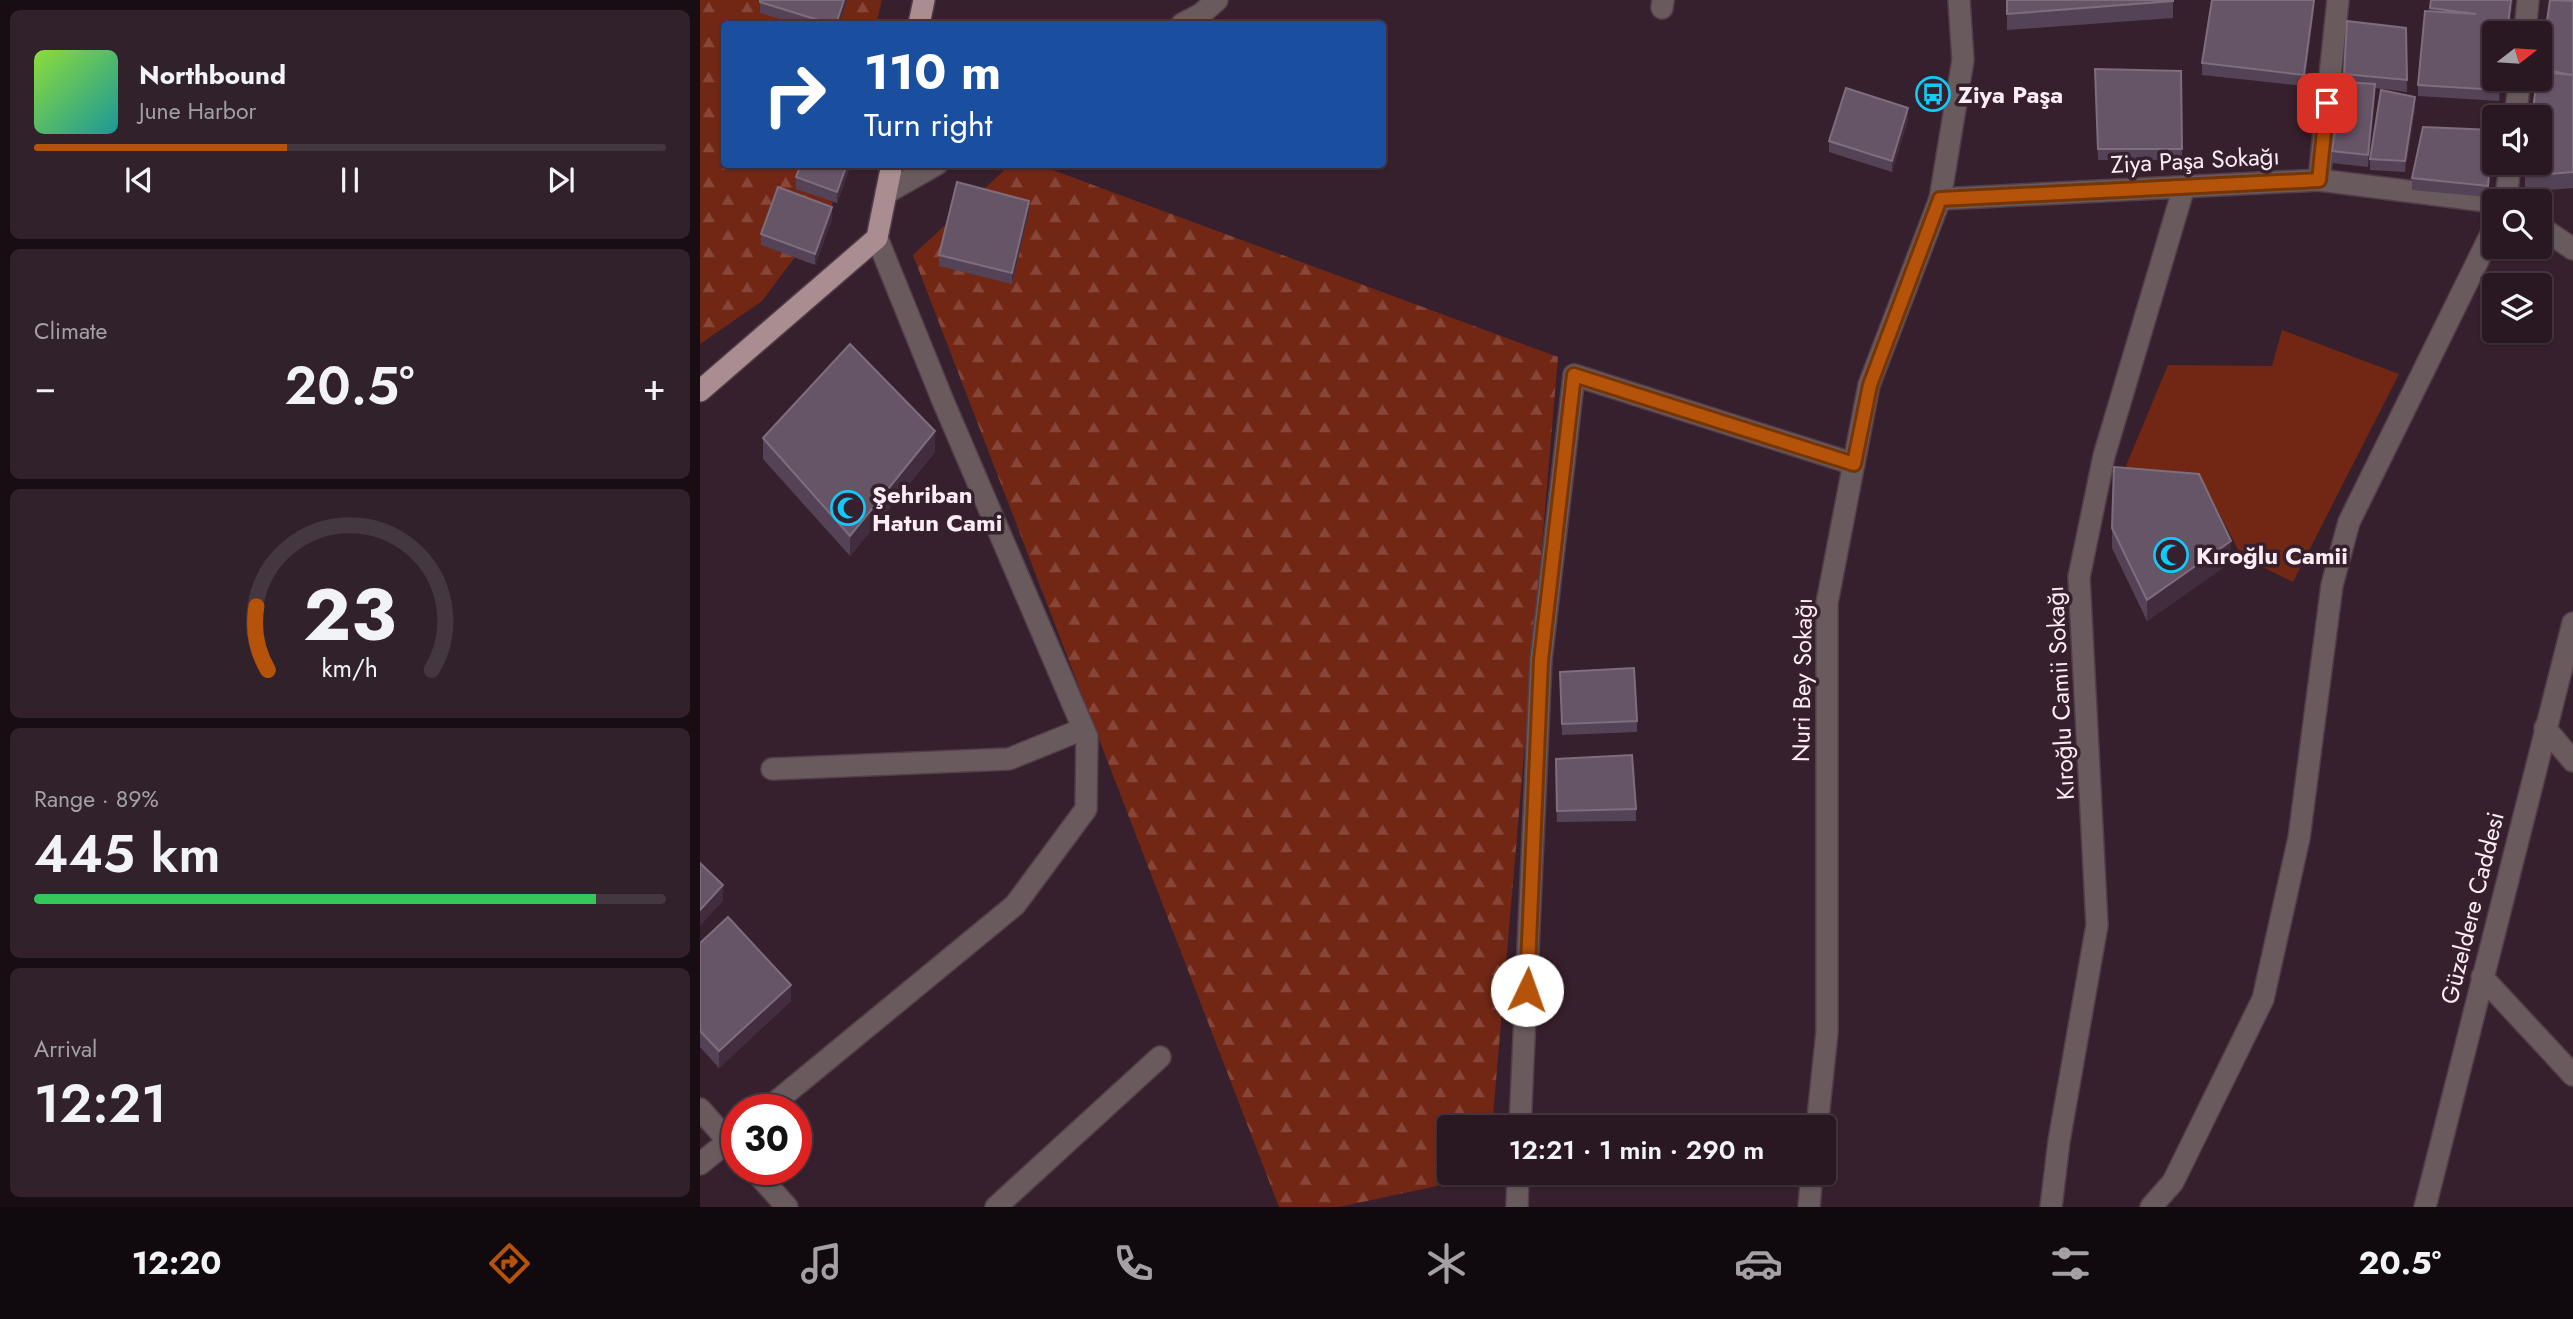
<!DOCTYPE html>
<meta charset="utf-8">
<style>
:root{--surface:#291822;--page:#31212a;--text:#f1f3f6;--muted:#a5a0a5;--line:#453740;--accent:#b45309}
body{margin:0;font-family:Jost,sans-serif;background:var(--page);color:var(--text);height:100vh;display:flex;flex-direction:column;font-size:26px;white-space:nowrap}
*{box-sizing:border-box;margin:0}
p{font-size:23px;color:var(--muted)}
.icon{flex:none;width:38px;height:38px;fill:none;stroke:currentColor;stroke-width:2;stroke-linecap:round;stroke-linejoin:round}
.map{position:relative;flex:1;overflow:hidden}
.panel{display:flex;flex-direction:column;gap:10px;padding:10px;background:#170d13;width:700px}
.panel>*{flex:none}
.hud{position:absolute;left:21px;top:21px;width:665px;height:147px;border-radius:7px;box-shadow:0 2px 5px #0004,0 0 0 2px var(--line);background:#1a4fa0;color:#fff;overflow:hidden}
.needle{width:46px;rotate:73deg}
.controls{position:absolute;left:1782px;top:21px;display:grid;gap:14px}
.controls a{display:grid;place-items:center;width:70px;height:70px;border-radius:7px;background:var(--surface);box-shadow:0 2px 5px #0004,0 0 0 2px var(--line);font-size:35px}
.speed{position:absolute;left:21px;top:1094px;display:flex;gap:14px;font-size:35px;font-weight:700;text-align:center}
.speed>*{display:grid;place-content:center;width:91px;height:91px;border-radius:50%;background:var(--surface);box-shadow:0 2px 5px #0004,0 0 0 2px var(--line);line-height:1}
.speed .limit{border:10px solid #d22;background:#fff;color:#111}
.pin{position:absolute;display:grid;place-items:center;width:60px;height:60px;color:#fff;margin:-30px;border-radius:14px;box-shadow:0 4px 10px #0006}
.me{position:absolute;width:77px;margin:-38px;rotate:3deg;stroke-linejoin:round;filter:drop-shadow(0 0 5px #0008)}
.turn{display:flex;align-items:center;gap:24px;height:147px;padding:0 28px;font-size:32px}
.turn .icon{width:91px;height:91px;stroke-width:2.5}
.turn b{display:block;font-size:49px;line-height:60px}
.big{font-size:52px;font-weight:600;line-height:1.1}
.panel .tile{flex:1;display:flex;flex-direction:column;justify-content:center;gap:10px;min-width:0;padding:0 24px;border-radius:10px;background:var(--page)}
.panel .dial{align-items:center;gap:0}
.dial svg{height:182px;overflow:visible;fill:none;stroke:var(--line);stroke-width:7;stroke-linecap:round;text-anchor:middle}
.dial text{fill:var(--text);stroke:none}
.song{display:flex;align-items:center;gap:21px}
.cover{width:84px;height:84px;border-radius:10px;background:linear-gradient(135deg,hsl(90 70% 55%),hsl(180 70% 35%))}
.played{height:7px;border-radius:4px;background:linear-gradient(90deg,var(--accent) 40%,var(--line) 40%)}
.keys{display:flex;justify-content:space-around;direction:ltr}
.heat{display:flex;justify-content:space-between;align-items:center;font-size:38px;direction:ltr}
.charge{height:10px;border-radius:5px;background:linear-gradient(90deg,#34c759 89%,var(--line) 0)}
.trip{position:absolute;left:737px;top:1115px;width:399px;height:70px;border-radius:7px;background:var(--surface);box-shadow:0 2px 5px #0004,0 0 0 2px var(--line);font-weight:600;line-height:70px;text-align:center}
.dock{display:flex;height:112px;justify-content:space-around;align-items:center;background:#100a0e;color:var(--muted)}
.dock .icon{width:49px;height:49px}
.dock .current{color:var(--accent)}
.dock b{font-size:32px;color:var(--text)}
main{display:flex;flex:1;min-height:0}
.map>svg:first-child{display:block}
</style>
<main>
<section class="panel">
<div class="tile">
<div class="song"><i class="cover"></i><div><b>Northbound</b><p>June Harbor</p></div></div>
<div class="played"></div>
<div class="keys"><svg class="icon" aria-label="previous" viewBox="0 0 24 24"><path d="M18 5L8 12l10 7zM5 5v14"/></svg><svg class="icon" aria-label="pause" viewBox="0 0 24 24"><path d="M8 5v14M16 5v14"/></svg><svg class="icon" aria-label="next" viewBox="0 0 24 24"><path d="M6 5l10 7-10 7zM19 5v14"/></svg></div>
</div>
<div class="tile"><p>Climate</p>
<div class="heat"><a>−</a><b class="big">20.5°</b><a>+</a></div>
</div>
<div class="tile dial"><svg viewBox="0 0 100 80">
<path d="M14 69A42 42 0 1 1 86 69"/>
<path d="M14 69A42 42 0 0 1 9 41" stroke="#b45309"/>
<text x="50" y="56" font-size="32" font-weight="700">23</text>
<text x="50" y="72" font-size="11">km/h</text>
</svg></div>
<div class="tile"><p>Range · 89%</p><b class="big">445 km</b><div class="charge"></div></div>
<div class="tile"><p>Arrival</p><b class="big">12:21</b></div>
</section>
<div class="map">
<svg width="1873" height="1207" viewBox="0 0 1873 1207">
<defs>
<pattern id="forest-firs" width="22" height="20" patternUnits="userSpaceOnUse" patternTransform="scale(1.75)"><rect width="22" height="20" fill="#722715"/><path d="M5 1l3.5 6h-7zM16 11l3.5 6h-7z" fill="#874638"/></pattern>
</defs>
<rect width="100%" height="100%" fill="#37202d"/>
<path fill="#722715" d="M1582 330 1699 374 1593 582 1542 557 1505 486 1421 478 1468 365 1572 366Z"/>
<g fill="url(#forest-firs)">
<path d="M0 0H182L176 24H24V164L142 165 131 209 62 301 0 344Z"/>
<path d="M310 165H339L858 357 792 1127H749V1172L788 1173V1175L639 1207H579L213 255Z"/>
</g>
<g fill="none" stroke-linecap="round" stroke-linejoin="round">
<g stroke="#533d49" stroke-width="24">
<g id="minor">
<path d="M962 8 963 0"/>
<path d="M482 24 501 14 517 0"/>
<path d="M1825 33 1828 0"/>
<path d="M1815 117 1820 79"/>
<path d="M1619 180 1638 0"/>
<path d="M186 193 237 164"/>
<path d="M1240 199 1619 180 1794 202"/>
<path d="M1806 201 1810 163"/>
<path d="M1839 226 1873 249"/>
<path d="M1845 728 1873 761"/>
<path d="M72 769 309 759 383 729"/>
<path d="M1782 977 1873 1075"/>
<path d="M0 1109 37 1151"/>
<path d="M66 1110 315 905 386 809 387 737 243 401 177 238"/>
<path d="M820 1127 841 660 874 375 1154 464"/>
<path d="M1117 1127 1127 1032V603L1169 385 1240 199 1263 60 1259 0"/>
<path d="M0 1164 37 1134"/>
<path d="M53 1169 87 1207"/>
<path d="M296 1207 460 1057"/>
<path d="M817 1207 818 1172"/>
<path d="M1109 1207 1112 1172"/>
<path d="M1351 1207 1359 1141 1397 925 1379 577 1404 456 1484 187"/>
<path d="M1451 1207 1473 1182 1563 999 1599 838 1632 585 1649 522 1794 228"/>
<path d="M1725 1207 1873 623"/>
</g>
</g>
<g stroke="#533d49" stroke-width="24">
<g id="major">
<path d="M219 24 224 0"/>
<path d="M0 391 177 238 192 164"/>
</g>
</g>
<use href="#minor" stroke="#695b5d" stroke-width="21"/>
<use href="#major" stroke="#a98d90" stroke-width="21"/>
</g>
<g fill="#544356">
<path d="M60 0H147L140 24H96L60 13Z"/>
<path d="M1307 0H1473V18L1307 30Z"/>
<path d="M1731 0H1813L1808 33H1794V79H1802L1799 101 1718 96V85Z"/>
<path d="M1850 0H1873V188L1825 192V176Z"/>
<path d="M1614 9 1604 86 1502 75V63Z"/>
<path d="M1706 28 1707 92 1675 88 1668 167 1632 163V151L1644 82V74Z"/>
<path d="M1481 71 1482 160H1398L1395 80Z"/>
<path d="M1715 109 1705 172 1670 170V159Z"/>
<path d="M1208 119 1192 172 1129 152V141Z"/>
<path d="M1793 141 1788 197 1712 190V178Z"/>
<path d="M151 164 137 203 96 189V177Z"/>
<path d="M329 212 312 284 239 266V255Z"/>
<path d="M132 219 115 265 61 245V234Z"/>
<path d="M63 438 235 452 150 556 63 459Z"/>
<path d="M1412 528 1531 562 1447 621 1412 548Z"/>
<path d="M860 683 937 721V732L862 735Z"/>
<path d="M856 759 936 809V821L857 822Z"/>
<path d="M0 943 91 1001 19 1068 0 1047Z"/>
</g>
<g fill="#412d3e">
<path d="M144 0H147L140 24H136Z"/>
<path d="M1614 0V9L1604 86V75Z"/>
<path d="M1811 0H1813L1808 33H1807Z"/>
<path d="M1801 79H1802L1799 101V90Z"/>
<path d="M1675 84V95L1668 167V155Z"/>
<path d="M1715 97V109L1705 172V161Z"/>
<path d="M1208 108V119L1192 172V161Z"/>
<path d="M1793 130V141L1788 197V186Z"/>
<path d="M147 164H151L137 203V192Z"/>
<path d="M329 201V212L312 284V273Z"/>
<path d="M132 207V219L115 265V254Z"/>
<path d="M235 431V452L150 556V536Z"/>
<path d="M1531 541V562L1447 621V600Z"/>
<path d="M23 885V901L0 926V910Z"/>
<path d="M91 985V1001L19 1068V1051Z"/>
</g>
<g fill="#665567" stroke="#7d6d7d" stroke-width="2">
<path d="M60 0H144L136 24H131L60 2Z"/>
<path d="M1307 0H1473V1L1307 14Z"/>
<path d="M1512 0H1614L1604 75 1502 63Z"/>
<path d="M1731 0H1811L1807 33H1794V79H1801L1799 90 1718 85 1725 11 1776 14 1730 8Z"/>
<path d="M1850 0 1873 1V75L1840 69Z"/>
<path d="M1647 21 1706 28 1707 80 1644 74Z"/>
<path d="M1395 69 1481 71 1482 149H1398Z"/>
<path d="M1839 72 1873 75V172L1825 176 1827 163H1839V117H1832L1837 79H1839Z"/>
<path d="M1643 82 1675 84 1668 155 1632 151Z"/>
<path d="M1146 88 1208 108 1192 161 1129 141Z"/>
<path d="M1681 90 1715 97 1705 161 1670 159Z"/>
<path d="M1723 127 1793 130 1788 186 1712 178Z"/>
<path d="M101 164H147L137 192 96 177Z"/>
<path d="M257 182 329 201 312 273 239 255Z"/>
<path d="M78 187 132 207 115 254 61 234Z"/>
<path d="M150 344 235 431 150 536 63 438Z"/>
<path d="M1414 467 1499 474 1531 541 1447 600 1412 528Z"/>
<path d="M934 668 937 721 862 724 860 672Z"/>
<path d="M932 755 936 809 857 811 856 759Z"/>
<path d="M0 863 23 885 0 910Z"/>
<path d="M28 917 91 985 19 1051 0 1031V943Z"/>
</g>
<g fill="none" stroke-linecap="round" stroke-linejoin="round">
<g stroke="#753606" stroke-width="18">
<path id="route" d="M827 990 841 660 874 375 1154 464 1170 385 1240 199 1619 180 1627 103"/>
</g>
<use href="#route" stroke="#b45309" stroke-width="12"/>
</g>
<defs>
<g id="bus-ring" transform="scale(1.75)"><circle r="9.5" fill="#37202d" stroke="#11cafa" stroke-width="1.5"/><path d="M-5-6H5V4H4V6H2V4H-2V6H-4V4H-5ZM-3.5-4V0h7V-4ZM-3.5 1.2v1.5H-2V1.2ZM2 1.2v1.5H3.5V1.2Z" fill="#11cafa"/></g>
<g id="mosque-ring" transform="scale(1.75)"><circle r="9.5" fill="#37202d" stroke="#11cafa" stroke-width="1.5"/><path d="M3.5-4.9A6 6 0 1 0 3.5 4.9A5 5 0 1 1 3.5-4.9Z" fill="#11cafa"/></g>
</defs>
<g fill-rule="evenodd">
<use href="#bus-ring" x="1233" y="94"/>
<use href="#mosque-ring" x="148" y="508"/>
<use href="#mosque-ring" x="1471" y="555"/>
</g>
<g text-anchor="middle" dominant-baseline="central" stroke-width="7" stroke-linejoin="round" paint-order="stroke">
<g font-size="24" font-weight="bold" fill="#fcecf4" stroke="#37202d" text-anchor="start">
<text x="1258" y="94">Ziya Paşa</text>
<text x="172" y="494">Şehriban<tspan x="172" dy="28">Hatun Cami</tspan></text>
<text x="1496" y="555">Kıroğlu Camii</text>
</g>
<g font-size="24" fill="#fcecf4" stroke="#37202d">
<text transform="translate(1495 160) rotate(-3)">Ziya Paşa Sokağı</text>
<text transform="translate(1102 680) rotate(-89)">Nuri Bey Sokağı</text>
<text transform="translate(1360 693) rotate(-93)">Kıroğlu Camii Sokağı</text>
<text transform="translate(1772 908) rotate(-76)">Güzeldere Caddesi</text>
</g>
</g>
</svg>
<div class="controls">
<a><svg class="needle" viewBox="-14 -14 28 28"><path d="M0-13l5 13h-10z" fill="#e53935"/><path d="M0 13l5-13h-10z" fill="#a5a0a5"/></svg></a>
<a><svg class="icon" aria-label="sound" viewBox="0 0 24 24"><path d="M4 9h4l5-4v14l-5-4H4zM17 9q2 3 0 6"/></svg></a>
<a><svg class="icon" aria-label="search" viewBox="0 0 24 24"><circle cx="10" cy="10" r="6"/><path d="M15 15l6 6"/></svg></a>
<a><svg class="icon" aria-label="layers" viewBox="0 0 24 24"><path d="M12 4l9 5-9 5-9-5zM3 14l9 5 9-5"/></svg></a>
</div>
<div class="speed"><div class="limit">30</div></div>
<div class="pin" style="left:1627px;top:103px;background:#d93025"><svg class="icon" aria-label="arrive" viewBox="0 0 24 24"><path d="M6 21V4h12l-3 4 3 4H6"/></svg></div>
<svg class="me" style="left:827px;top:990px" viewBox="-20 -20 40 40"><circle r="19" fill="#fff"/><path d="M0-13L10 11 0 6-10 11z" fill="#b45309"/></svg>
<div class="trip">12:21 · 1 min · 290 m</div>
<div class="hud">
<div class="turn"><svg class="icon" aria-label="right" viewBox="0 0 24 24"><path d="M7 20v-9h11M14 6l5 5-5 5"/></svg><div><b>110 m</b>Turn right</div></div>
</div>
</div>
</main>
<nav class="dock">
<b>12:20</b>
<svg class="icon current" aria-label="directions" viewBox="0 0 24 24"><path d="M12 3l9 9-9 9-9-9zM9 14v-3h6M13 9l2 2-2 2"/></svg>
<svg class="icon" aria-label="music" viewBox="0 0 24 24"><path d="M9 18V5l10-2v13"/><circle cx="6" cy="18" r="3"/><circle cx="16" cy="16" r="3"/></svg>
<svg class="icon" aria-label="phone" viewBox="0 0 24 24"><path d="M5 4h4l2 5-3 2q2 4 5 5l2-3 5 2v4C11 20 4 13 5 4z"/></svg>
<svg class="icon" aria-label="climate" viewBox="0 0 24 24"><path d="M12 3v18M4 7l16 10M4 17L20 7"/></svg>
<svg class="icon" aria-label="car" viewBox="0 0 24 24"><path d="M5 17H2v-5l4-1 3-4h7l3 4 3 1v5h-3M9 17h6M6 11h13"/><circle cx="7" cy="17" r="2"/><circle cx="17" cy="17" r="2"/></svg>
<svg class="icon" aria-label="filters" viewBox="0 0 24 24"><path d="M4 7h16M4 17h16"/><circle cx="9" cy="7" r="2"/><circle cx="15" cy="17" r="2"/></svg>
<b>20.5°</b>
</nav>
